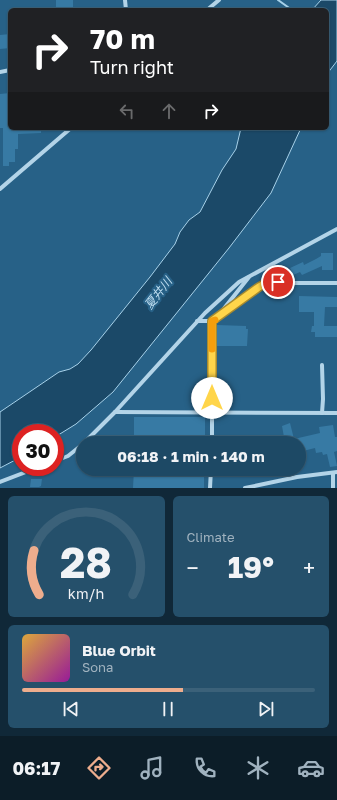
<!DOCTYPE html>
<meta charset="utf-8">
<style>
:root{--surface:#1d4965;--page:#25506b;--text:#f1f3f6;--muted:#a0b2bf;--line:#3b6179;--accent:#eead8d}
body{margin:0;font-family:"Golos Text","Noto Sans JP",sans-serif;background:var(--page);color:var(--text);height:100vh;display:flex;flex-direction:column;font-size:15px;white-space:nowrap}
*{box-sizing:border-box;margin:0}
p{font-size:13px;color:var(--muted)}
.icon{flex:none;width:22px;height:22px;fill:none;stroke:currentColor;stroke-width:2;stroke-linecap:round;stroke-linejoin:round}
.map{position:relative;height:488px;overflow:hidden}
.panel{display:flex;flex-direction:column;gap:8px;padding:8px;background:#102838;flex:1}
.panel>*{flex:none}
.banner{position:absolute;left:8px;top:8px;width:321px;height:122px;border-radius:6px;box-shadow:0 1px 3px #0004,0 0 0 1px var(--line);background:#202124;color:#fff;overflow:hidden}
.speed{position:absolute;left:12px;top:424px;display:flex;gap:8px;font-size:20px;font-weight:700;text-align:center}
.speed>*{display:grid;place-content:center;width:52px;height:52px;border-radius:50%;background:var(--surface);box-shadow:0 1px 3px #0004,0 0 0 1px var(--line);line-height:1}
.speed .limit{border:6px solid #d22;background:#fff;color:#111}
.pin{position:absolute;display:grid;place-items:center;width:34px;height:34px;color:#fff;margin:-17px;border:2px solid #fff;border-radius:50%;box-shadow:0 1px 4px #0007}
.me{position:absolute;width:44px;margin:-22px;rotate:0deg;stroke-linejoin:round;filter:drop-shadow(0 0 3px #0008)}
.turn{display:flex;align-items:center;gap:14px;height:84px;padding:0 16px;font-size:18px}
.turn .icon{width:52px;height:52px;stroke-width:2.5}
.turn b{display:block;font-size:28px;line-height:34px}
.lanes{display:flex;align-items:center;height:38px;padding:0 16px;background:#0003;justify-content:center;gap:20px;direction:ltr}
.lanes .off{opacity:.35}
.big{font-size:30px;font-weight:700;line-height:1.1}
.panel .card{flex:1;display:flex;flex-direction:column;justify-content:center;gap:6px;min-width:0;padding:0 14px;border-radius:6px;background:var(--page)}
.panel .dial{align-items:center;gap:0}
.dial svg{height:104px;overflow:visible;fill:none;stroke:var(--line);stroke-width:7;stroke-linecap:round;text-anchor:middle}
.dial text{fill:var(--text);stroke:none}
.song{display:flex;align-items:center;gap:12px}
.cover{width:48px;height:48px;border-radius:6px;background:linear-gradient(135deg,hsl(40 70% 55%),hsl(300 70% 35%))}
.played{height:4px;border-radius:2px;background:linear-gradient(90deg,var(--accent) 55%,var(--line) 55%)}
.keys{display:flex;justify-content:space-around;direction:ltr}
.heat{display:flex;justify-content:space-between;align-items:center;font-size:22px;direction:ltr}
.panel .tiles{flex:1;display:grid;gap:8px;grid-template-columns:1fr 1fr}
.card:last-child{grid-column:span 2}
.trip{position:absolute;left:76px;top:436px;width:230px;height:40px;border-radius:20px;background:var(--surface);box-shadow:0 1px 3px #0004,0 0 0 1px var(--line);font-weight:700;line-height:40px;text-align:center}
.tab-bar{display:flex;height:64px;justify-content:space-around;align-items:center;background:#0c1d28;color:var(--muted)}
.tab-bar .icon{width:28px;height:28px}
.tab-bar .selected{color:var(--accent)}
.tab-bar b{font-size:18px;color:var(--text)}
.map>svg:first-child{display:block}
</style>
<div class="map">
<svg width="337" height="488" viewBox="0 0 337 488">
<rect width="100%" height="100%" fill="#276187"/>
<g fill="#1b4968" stroke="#a7d1e9">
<path d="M321 0H337V61L327 74V10H312Z"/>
<path d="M241 128H301L271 193 229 248 113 392 76 424 55 437V433H21V457L0 468V412L59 372 70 369 78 364 91 350 150 277 175 244 180 232 189 220 200 212 222 170 236 149Z"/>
</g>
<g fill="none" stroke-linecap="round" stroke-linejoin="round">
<path stroke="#a7d1e9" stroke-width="2" d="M278 0 292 10"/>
</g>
<g fill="#377aa4">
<rect x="56" y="0" width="17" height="10"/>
<path d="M10 34V48L0 49V35Z"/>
<path d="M10 93V128H41V133L18 134V149H15V162H9V166H3V128H0V94Z"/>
<path d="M321 253H333V270H322V266L302 275 300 272 293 275 290 268 303 262 304 265 316 259 321 256Z"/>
<path d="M299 296 337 297V307H325L324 326H337V337H315V332H311L312 326H314V312H299Z"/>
<path d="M217 325 246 326V329H248L247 346H216Z"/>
<rect x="134" y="417" width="71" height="26"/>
<path d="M290 423 294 439 320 433 319 427 333 425 335 437H337V451L334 452 337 466 330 467 327 454 323 455 322 452 316 453 315 448 299 452V443H268V441L284 437 282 426Z"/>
<path d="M134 469H204V488H133Z"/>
<path d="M31 479H42L41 486 39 487H30Z"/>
</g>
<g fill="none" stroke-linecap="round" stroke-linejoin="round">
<g stroke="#b3d4e8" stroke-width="4">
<path d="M125 0 126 10"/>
<path d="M207 10 219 0"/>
<path d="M0 72 10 70"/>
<path d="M0 189 71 128"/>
<path d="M218 316 249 277"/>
<path d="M197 321H212"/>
<path d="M115 412 337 413"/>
<path d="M322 413 323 399 322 365"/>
<path d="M84 443 115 412 205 313 239 282 337 229"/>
<path d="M212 443V321L250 293 266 283H337"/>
<path d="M55 461 68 456 83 444"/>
<path d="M0 482 39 467"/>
<path d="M210 488 211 469"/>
<path d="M245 488 297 477 337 472"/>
<path d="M333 488V473"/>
</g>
</g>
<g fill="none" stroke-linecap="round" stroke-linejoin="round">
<g stroke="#a68a30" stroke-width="10">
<path id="route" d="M212 398V321L259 287 266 283 278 282"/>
</g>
<use href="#route" stroke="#ffd54a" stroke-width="7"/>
<path stroke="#f59e0b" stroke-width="7" d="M212 349V321L215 320"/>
</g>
<g text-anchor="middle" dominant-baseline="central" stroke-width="4" stroke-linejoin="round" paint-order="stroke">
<g font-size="12" font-style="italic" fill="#beddf0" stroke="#276187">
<text transform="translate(158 293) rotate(-52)">夏井川</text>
</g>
</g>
</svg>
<div class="speed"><div class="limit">30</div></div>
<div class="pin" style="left:278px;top:282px;background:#d93025"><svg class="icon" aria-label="arrive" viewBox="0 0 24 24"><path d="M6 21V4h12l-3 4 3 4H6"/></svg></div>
<svg class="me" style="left:212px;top:398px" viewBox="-20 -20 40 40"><circle r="19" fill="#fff"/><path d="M0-13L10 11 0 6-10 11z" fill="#ffd54a"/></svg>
<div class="trip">06:18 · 1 min · 140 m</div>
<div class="banner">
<div class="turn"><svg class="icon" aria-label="right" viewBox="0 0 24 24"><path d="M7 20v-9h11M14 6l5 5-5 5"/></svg><div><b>70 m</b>Turn right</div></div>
<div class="lanes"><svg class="icon off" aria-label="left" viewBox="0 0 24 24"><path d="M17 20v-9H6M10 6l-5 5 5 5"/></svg><svg class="icon off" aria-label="ahead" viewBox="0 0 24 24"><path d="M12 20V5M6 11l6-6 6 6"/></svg><svg class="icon" aria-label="right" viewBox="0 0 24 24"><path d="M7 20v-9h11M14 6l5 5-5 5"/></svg></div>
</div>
</div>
<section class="panel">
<div class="tiles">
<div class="card dial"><svg viewBox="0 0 100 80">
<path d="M14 69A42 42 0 1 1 86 69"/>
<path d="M14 69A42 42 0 0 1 10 35" stroke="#eead8d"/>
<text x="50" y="56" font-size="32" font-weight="700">28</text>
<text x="50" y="72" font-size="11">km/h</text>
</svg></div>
<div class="card"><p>Climate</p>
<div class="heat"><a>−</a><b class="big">19°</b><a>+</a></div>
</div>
<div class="card">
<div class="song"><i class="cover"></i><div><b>Blue Orbit</b><p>Sona</p></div></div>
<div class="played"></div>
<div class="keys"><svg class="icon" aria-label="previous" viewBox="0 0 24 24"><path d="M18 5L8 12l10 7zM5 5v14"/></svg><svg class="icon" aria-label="pause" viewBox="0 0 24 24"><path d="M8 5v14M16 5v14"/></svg><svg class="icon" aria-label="next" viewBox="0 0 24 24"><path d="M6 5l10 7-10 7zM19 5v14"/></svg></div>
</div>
</div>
</section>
<nav class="tab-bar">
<b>06:17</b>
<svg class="icon selected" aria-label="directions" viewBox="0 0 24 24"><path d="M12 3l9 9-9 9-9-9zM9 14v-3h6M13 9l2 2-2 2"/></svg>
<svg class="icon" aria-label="music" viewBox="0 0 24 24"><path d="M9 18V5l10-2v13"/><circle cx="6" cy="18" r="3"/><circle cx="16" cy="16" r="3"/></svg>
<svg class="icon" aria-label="phone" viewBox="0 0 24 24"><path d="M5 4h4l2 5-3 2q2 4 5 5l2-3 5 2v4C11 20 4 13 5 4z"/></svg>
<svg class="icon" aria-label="climate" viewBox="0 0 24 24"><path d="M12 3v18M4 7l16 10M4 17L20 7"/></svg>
<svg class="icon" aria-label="car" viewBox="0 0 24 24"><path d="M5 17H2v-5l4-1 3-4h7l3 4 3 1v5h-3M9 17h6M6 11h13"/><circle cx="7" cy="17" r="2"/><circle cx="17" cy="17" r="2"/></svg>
</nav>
